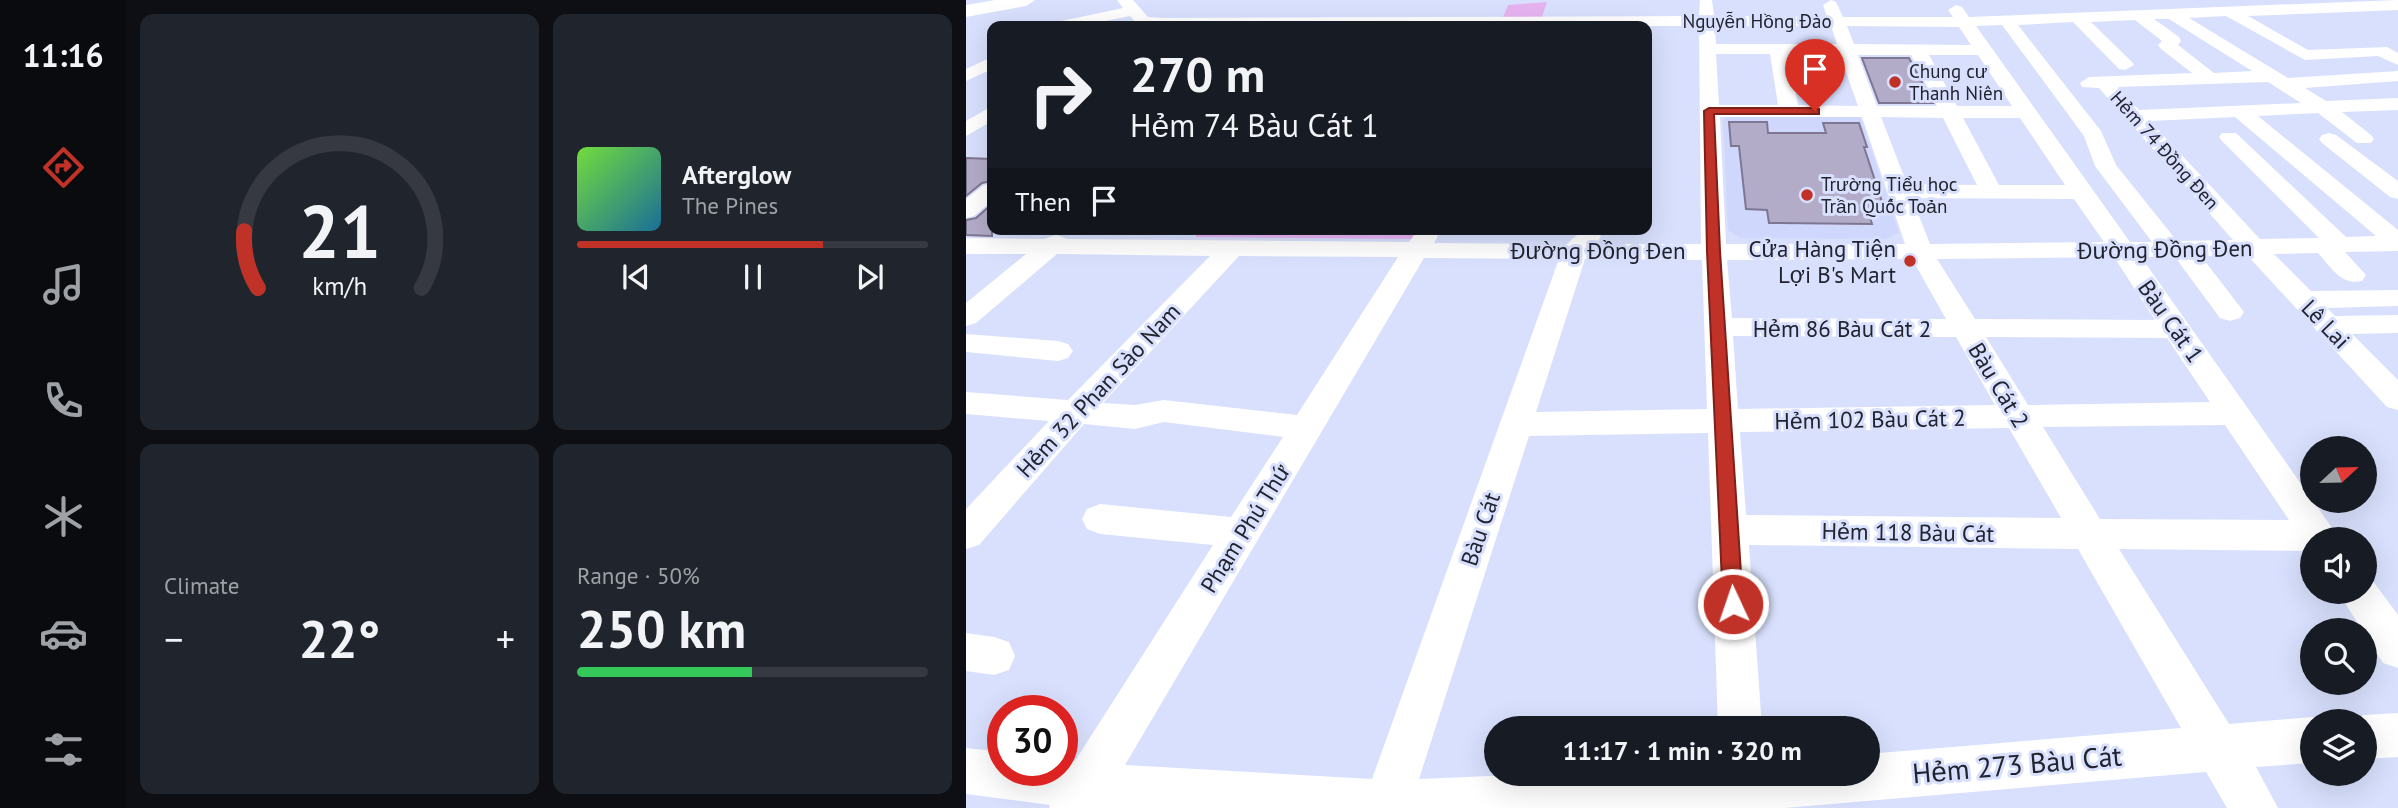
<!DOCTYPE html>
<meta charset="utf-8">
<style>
:root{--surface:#171b24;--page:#20242c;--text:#f1f3f6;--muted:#9ea1a6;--line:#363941;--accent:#c03227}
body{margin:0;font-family:"PT Sans",sans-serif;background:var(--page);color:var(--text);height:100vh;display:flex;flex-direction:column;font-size:26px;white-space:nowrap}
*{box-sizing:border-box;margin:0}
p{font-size:23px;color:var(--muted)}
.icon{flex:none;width:38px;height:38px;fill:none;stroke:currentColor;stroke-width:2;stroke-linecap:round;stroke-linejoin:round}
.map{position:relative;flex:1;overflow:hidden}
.details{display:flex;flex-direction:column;gap:14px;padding:14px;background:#0d0f14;width:840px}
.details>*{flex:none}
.top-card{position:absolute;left:21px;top:21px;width:665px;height:214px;border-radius:14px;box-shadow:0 7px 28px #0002;background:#171b24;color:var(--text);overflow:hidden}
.needle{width:46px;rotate:68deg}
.controls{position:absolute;left:1334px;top:436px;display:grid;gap:14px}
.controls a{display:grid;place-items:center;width:77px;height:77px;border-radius:50%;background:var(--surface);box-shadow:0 7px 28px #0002;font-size:35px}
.speed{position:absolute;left:21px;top:695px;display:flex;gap:14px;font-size:35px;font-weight:700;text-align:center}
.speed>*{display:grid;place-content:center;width:91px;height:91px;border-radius:50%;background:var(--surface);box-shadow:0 7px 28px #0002;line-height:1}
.speed .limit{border:10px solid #d22;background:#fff;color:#111}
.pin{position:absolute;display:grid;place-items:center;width:60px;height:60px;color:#fff;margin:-72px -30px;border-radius:50% 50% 50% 0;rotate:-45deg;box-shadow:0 0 7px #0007}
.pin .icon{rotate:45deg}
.me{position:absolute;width:77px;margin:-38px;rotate:357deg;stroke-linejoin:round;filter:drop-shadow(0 0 5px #0008)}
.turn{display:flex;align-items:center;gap:24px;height:147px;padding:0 28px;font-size:32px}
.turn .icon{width:91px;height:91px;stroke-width:2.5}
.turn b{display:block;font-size:49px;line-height:60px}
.then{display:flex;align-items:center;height:66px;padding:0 28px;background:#0003;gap:14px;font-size:26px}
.big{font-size:52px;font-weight:600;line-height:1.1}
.details .tile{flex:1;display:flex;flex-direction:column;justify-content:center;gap:10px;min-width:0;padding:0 24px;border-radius:14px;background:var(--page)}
.details .dial{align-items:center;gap:0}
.dial svg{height:182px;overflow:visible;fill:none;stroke:var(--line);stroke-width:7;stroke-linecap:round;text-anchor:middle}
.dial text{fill:var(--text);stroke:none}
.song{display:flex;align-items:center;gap:21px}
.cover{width:84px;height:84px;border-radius:10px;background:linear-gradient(135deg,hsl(100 70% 55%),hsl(200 70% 35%))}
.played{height:7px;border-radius:4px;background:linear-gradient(90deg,var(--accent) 70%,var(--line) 70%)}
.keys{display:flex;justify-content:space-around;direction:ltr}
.heat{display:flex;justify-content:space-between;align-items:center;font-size:38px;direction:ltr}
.charge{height:10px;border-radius:5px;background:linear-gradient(90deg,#34c759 50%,var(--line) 0)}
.details .tiles{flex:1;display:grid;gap:14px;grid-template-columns:repeat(2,1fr)}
.trip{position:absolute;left:518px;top:716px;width:396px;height:70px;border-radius:35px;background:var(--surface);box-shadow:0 7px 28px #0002;font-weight:600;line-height:70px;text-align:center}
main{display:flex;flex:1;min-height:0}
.dock{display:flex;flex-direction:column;width:126px;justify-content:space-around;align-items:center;background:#090b0e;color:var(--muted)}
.dock .icon{width:49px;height:49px}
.dock .on{color:var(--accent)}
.dock b{font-size:32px;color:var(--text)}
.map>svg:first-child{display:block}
</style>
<main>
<nav class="dock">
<b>11:16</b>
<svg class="icon on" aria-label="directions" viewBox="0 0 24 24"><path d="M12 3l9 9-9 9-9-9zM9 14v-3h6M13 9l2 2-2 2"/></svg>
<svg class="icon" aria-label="music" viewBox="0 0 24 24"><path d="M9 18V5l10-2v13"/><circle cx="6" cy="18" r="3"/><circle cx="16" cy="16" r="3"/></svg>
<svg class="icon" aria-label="phone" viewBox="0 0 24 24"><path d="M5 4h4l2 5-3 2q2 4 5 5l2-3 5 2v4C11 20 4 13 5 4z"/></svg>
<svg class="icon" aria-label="climate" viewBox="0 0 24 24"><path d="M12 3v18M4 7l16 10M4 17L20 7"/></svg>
<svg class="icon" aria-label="car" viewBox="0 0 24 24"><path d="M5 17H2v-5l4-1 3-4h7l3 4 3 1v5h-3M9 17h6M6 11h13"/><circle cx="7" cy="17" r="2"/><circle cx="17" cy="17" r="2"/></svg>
<svg class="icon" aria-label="filters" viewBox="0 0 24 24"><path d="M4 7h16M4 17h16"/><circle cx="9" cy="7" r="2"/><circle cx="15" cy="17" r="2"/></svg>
</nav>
<section class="details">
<div class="tiles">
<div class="tile dial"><svg viewBox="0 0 100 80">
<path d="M14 69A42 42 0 1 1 86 69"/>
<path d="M14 69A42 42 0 0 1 8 44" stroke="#c03227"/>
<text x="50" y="56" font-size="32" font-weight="700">21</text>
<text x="50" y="72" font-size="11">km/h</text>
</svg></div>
<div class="tile">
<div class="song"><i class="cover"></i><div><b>Afterglow</b><p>The Pines</p></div></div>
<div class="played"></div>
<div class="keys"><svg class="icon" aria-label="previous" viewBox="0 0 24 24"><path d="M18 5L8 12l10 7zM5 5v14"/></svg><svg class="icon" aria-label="pause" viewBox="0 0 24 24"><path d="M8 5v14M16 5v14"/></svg><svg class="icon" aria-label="next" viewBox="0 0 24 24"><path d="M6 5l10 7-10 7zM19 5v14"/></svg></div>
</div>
<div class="tile"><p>Climate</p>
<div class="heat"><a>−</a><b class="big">22°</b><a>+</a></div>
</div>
<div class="tile"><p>Range · 50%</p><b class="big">250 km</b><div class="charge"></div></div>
</div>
</section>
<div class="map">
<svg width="1432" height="808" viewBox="0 0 1432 808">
<rect width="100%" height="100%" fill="#d8e0fd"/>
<path fill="#cfd7fc" d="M894 116 933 233 920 239 774 238 762 230 757 119 763 117Z"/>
<g fill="#e6b3f1">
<path d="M581 2 576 17H537L542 5Z"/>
<path d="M235 229H457L453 239 229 237Z"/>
</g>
<g fill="#b3acc8" stroke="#7f7792" stroke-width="2">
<path d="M896 58H943L967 103H913Z"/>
<path d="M763 122H801L802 133H860L857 123H893L901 147H898L919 211H902L906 224 803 223 801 210 780 209 773 146H765Z"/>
<path d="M0 158 26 159V181L16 183 0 196Z"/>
<path d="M26 204V236L0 235V220L10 218Z"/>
</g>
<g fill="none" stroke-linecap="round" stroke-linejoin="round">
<g fill="#fff" fill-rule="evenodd">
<path d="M151 0H167L182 17 198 18 733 16 734 0H746L748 16 861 17 857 5 865 0 870 2 877 17H987L982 10 990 5 996 7 1003 17 1432 0V10L1282 16 1342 50 1421 47 1432 53V65L1412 56 1339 60 1260 16 1223 18 1322 78 1432 71V81L1339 88 1360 101 1432 98V110L1376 112 1405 135 1408 139 1405 143H1391L1352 113 1292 116 1432 230V251L1379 252 1400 275 1396 281C1375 286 1365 267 1352 253L1308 254 1345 291 1432 290V306L1361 308 1369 316 1432 315V333L1386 334 1432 380V410L1421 407 1281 255 1235 256 1278 312 1274 318 1264 321 1254 318 1209 257H1175L1374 539H1346V551L1153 549 1263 724 1346 717 1355 721H1346V763L1290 767 1312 808H1261L1240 772 818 808H83L84 805 0 794V748L37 752V770H96V760L109 761 247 545 134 534 121 529 116 519 121 509 134 504 265 517 317 437 198 422 169 429 118 424 13 545 0 549V509L83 421 0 414V392L102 400 244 256 91 254 10 323 0 326V303L60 254H0V238L78 239 90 235 101 239 443 242 451 231H469L472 236 468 243 601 244C612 234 617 228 632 232L635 237 630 244H735L733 26H182L171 24 164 16 114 26H84L86 23 157 8ZM1188 19H1203L1286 71 1248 73 1212 45 1215 41 1213 37ZM1169 20 1196 41 1192 45 1195 49 1226 73 1123 77 1114 83 1116 87 1133 88 1267 240 1211 241 1150 165 1135 131 1052 25 1107 22 1153 69 1159 70 1168 65 1165 61 1125 22ZM1036 25 1118 136 1129 166 1186 242H1164L1010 26ZM749 26H865L871 44H750ZM881 26 993 27 1005 45 888 44ZM750 54H804L812 105H753ZM822 54 874 55 892 106 832 105ZM892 55H945L971 106H911ZM963 55H1012L1046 106H991ZM1302 82 1335 103 1173 110 1152 87ZM754 117H896L939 244H760ZM915 117 977 118 1011 185 941 184ZM1269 117 1410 236 1380 237 1270 133H1256L1253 137 1256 141 1353 238 1294 239 1184 121ZM997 118H1054L1099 185H1033ZM946 198 1108 199 1138 242 964 244ZM273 256 432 257 331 415 198 400 169 405 137 403ZM1148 257 1189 320 1009 319 971 259ZM458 258 593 259 406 779 159 765ZM619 259 736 260 741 409 570 412ZM946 259 980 319 766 318 761 260ZM767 336 990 337 1029 405 772 409ZM1020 337 1201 338 1244 402 1062 405ZM1259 425 1323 520 1134 519 1077 427ZM1043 428 1095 518 780 515 774 432ZM742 433 752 728H796L783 545 1112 549 1215 728 901 754V774H573L453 779 563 436Z"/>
<path d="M26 57V69L0 81V69Z"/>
<path d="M26 106V121L0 136V121Z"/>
<path d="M1363 133 1370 135 1432 181V199L1424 197 1356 143 1353 139 1356 135Z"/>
<path d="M26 183V201L8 216 0 218V199L18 185Z"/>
<path d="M0 334 92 341 102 344 107 351 102 358 92 361 0 352Z"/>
<path d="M1398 577 1406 580 1432 615V668L1417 663 1372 592H1398Z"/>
<path d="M0 633 28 637 43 642 49 656 43 670 28 675 0 671Z"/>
<path d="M1432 713V757L1398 759V721H1382L1398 715Z"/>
</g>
<path fill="#fff" fill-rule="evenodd" d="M29 0H69L60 6 0 17V5Z"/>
</g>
<path fill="#c03227" stroke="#7d2019" stroke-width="2" d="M849 108 853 109V114H748L754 251 777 604 774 611 767 613 760 611 757 604 741 251 738 111 743 108Z"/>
<g fill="#c03227" stroke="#d8e0fd" stroke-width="2.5">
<circle cx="929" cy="82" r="7"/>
<circle cx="841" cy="195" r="7"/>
<circle cx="944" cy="261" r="7"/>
</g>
<g text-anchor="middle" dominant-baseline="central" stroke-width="6" stroke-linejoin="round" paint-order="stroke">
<g font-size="19" fill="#21232e" stroke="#d8e0fd">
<text x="791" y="21">Nguyễn Hồng Đào</text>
<text transform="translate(1199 150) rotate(48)">Hẻm 74 Đồng Đen</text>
</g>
<g font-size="19" fill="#21232e" stroke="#d8e0fd" text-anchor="start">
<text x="943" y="71">Chung cư<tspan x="943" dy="22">Thanh Niên</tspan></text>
<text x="855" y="184">Trường Tiểu học<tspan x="855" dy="22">Trần Quốc Toản</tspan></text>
</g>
<g font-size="23" fill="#21232e" stroke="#d8e0fd" text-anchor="end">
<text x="930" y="248">Cửa Hàng Tiện<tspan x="930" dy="26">Lợi B's Mart</tspan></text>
</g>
<g font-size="23" fill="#21232e" stroke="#d8e0fd">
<text transform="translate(1199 249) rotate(-1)">Đường Đồng Đen</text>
<text x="632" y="250">Đường Đồng Đen</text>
<text transform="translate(1205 321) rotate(55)">Bàu Cát 1</text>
<text transform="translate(1360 324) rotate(46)">Lê Lai</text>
<text x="876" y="328">Hẻm 86 Bàu Cát 2</text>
<text transform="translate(1033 385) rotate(59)">Bàu Cát 2</text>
<text transform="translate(132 390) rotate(-47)">Hẻm 32 Phan Sào Nam</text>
<text transform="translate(904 419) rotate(-1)">Hẻm 102 Bàu Cát 2</text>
<text transform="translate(279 528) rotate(-58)">Phạm Phú Thứ</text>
<text transform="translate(514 529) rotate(-71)">Bàu Cát</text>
<text transform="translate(942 532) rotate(1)">Hẻm 118 Bàu Cát</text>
</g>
<g font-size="28" fill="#21232e" stroke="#d8e0fd">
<text transform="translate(1051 764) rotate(-5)">Hẻm 273 Bàu Cát</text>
</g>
</g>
</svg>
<div class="controls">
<a><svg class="needle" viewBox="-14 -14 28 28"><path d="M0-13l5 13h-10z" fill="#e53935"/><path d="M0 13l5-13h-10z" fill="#9ea1a6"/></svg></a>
<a><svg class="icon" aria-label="sound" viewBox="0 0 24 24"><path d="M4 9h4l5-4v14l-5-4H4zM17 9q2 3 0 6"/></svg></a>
<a><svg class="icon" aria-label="search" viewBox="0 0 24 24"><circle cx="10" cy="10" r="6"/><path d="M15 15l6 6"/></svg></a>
<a><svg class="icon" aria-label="layers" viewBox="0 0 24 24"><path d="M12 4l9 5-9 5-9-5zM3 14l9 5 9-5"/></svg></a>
</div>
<div class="speed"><div class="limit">30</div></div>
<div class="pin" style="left:849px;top:111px;background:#d93025"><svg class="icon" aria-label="arrive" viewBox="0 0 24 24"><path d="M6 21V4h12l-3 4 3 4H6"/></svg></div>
<svg class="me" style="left:767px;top:604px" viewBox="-20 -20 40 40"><circle r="17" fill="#c03227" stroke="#fff" stroke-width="3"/><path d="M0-11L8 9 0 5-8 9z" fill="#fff"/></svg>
<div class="trip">11:17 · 1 min · 320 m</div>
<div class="top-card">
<div class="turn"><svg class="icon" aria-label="right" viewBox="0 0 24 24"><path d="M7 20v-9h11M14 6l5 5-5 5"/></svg><div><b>270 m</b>Hẻm 74 Bàu Cát 1</div></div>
<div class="then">Then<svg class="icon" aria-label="arrive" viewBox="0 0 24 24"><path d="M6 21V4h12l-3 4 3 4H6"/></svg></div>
</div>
</div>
</main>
